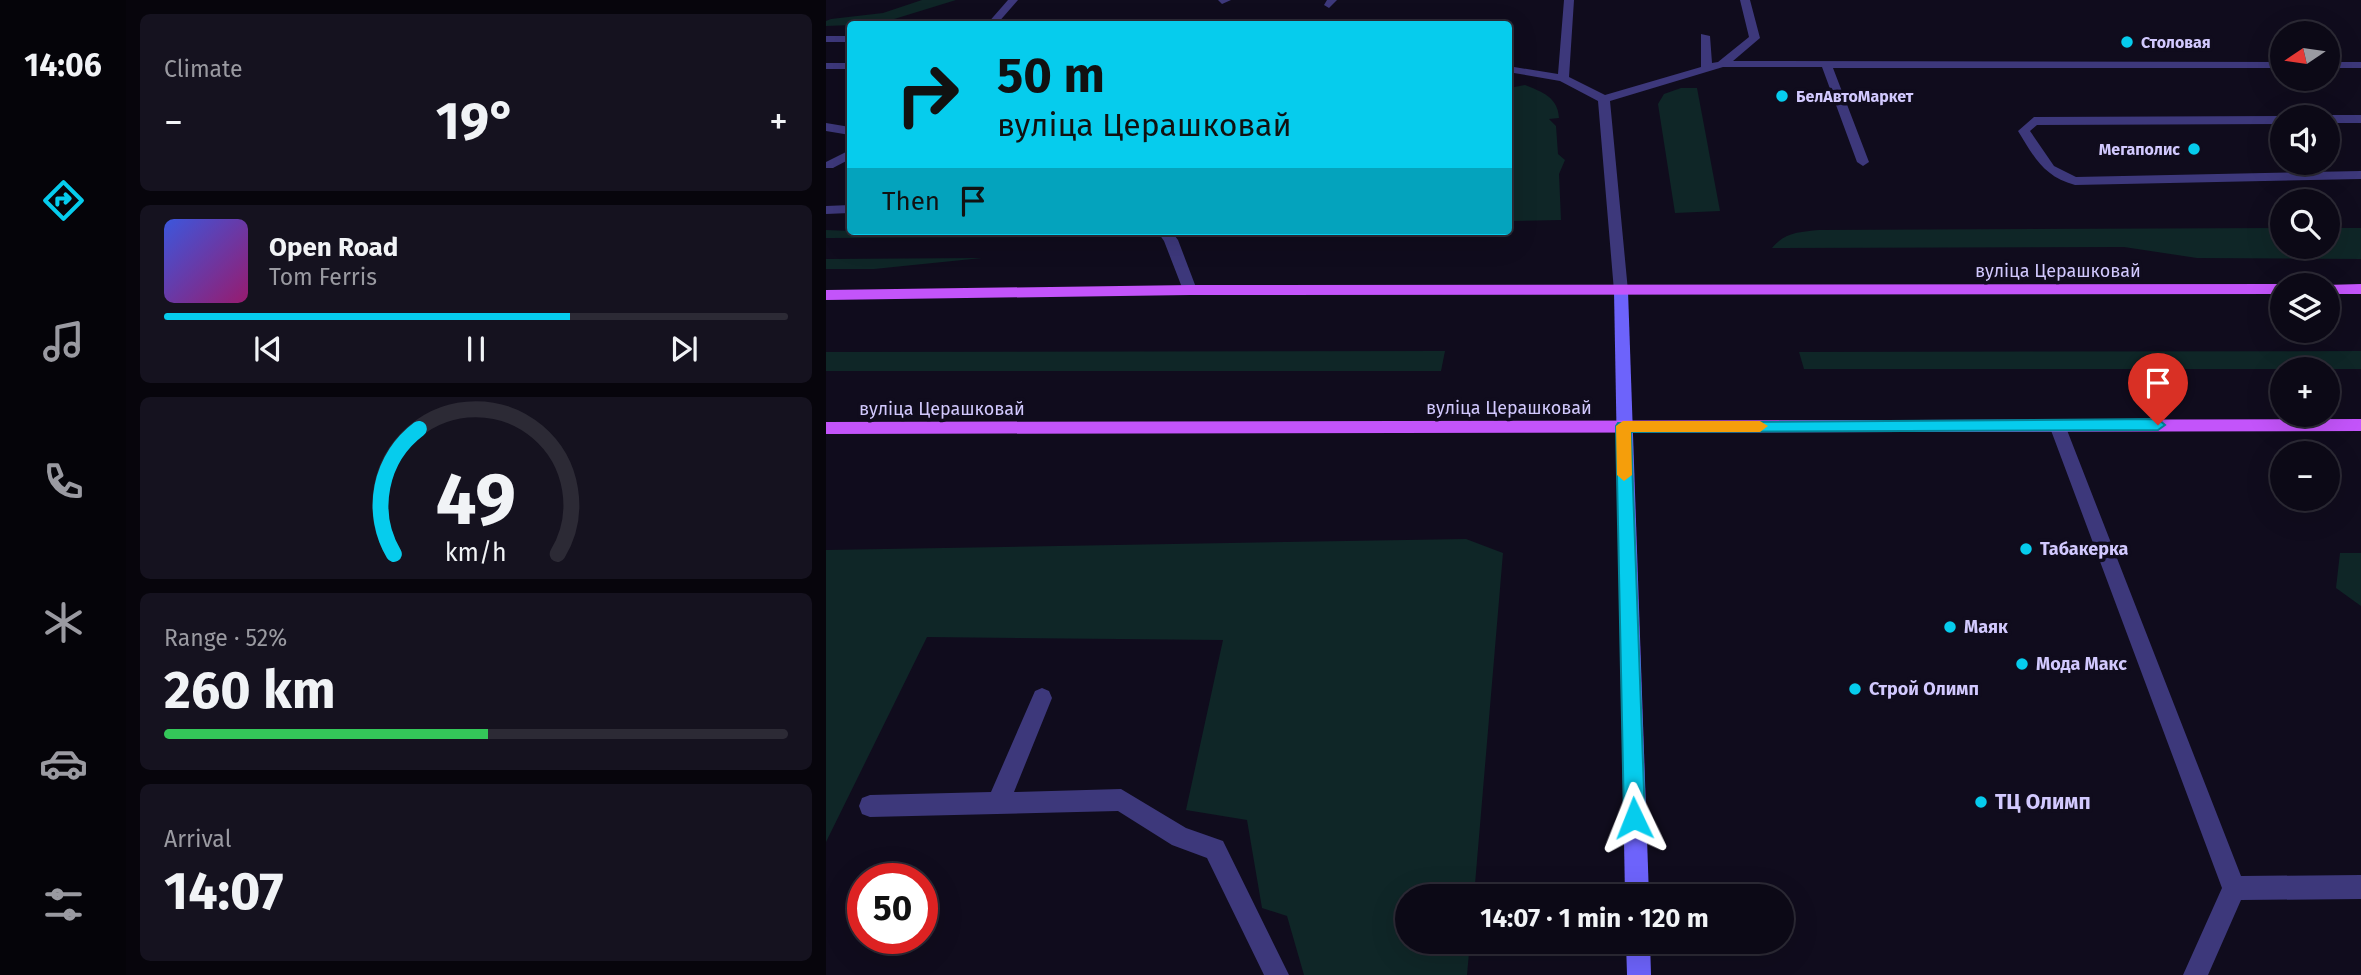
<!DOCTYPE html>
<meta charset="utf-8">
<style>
:root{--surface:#0c0916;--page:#15121f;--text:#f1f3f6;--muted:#9a9aa1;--line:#2c2a35;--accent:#06cced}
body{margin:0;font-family:"Fira Sans",sans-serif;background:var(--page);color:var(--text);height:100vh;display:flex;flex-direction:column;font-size:26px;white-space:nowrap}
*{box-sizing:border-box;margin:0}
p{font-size:23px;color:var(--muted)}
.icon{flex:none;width:38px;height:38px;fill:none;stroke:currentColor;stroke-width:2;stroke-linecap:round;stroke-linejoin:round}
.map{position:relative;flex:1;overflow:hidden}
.sheet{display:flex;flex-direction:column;gap:14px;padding:14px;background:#07050c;width:700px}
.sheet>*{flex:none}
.hud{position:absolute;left:21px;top:21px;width:665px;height:214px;border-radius:7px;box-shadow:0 7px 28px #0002,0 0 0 2px var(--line);background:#06cced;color:#111;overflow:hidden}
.needle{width:46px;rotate:257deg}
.fabs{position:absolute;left:1444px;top:21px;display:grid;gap:14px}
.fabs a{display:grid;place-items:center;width:70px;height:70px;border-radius:50%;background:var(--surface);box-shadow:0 7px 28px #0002,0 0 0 2px var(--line);font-size:35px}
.speed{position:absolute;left:21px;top:863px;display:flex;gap:14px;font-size:35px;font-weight:700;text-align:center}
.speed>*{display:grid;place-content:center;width:91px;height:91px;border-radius:50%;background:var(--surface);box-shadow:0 7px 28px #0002,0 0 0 2px var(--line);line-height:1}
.speed .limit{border:10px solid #d22;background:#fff;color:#111}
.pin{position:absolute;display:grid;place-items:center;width:60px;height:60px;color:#fff;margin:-72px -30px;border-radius:50% 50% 50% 0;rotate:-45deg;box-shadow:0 0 7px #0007}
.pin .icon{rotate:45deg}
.me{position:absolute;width:77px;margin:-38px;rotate:358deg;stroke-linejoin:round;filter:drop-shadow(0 0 5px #0008)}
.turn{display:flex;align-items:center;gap:24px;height:147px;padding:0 35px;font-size:32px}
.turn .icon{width:91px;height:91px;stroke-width:2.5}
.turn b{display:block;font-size:49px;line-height:60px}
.then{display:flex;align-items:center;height:66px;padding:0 35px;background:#0003;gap:14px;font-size:26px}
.big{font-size:52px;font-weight:700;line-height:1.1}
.sheet .tile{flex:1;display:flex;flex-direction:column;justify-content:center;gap:10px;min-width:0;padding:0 24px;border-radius:10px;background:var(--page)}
.sheet .dial{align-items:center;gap:0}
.dial svg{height:182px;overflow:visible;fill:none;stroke:var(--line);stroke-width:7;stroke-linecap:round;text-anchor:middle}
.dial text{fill:var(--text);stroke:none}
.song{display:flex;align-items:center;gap:21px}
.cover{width:84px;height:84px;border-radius:10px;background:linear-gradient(135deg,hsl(230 70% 55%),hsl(320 70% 35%))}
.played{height:7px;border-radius:4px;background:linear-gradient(90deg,var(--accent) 65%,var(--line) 65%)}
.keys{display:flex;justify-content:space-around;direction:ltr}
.heat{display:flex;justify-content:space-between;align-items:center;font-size:38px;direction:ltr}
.charge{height:10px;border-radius:5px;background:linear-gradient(90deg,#34c759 52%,var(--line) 0)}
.trip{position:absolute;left:569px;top:884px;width:399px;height:70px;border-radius:35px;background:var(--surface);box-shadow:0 7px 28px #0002,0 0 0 2px var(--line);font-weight:700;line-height:70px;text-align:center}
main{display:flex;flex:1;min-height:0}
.tab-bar{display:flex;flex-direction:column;width:126px;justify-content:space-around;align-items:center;background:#050409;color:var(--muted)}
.tab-bar .icon{width:49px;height:49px}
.tab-bar .current{color:var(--accent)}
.tab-bar b{font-size:32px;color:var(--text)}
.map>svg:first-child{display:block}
</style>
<main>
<nav class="tab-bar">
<b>14:06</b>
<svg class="icon current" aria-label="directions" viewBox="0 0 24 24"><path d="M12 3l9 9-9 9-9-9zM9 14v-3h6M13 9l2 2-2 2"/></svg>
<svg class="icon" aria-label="music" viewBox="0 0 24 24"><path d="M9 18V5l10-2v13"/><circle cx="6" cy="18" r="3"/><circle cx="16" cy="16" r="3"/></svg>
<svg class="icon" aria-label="phone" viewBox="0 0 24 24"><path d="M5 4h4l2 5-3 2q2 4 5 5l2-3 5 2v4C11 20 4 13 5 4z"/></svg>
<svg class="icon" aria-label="climate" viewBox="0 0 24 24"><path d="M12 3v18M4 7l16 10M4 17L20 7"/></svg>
<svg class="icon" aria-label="car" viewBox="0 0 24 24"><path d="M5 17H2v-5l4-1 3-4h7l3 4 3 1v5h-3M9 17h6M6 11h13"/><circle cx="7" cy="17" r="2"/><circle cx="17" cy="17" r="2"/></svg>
<svg class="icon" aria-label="filters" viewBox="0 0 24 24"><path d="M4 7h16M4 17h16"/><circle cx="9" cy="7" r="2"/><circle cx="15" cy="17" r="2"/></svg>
</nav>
<section class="sheet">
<div class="tile"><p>Climate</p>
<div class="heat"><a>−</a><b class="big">19°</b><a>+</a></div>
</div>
<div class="tile">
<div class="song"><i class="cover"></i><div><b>Open Road</b><p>Tom Ferris</p></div></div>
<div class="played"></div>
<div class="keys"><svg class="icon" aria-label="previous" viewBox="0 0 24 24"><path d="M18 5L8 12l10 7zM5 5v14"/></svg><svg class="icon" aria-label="pause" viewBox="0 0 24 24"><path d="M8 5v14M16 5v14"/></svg><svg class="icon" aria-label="next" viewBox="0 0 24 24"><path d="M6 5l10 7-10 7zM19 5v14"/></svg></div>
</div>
<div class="tile dial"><svg viewBox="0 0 100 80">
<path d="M14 69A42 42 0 1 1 86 69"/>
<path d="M14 69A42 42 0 0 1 25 14" stroke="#06cced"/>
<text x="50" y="56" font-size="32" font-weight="700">49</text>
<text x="50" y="72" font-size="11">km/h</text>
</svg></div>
<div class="tile"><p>Range · 52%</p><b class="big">260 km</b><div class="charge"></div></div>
<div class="tile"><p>Arrival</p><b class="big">14:07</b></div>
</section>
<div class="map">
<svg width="1535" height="975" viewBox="0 0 1535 975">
<rect width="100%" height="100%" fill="#100c1d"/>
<g fill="#0f2627">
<path d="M96 0H130L52 24 0 26V21L5 19 57 13Z"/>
<path d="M699 85C716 92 732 97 733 118L723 119 730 126 732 154 739 160 733 174 735 220 683 221V88Z"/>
<path d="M855 88H871L894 211 849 213 832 104 838 94Z"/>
<path d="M1456 228V247H1502V228H1535V259L1371 258 1298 247 946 248C959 232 974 232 993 230Z"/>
<path d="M0 230 24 231H266L243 237 0 238Z"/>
<path d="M156 258 48 269H0V259Z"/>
<path d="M619 351 615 371H0V352Z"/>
<path d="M1535 351V369H978L973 352Z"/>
<path d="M640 539 677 553 648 896H581V942H644L641 975H478L461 916 436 908 421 820 360 810 397 640 101 637 0 842V550Z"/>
<path d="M1514 553H1535V606L1510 588Z"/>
</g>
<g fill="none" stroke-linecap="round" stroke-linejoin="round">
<g fill="#3d387b" fill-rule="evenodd">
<path d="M182 0H192L171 24H161Z"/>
<path d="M392 0H405L396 4Z"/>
<path d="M501 0H511L503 8 498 5Z"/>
<path d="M738 0H748L743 77 779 95 875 67V34L884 36 886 63 892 62 923 37 914 0H924L934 38 907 61 1456 62V68H1007L1043 162 1037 166 1031 162 996 67H897L784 101 802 291 795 296 788 291 772 101 734 81 682 72V66L732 74Z"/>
<rect x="0" y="36" width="24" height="6"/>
<rect x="1502" y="62" width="33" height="6"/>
<rect x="0" y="63" width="24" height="6"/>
<path d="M1502 115H1535V123H1502V117H1497Z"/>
<path d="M1456 116 1459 117H1456V124L1211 125 1204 131 1228 166 1250 177 1535 171V179L1249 185C1218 177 1208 157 1192 131L1208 117Z"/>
<path d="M0 123 24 127V135L0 131Z"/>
<path d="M24 150V159L7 168H0V162Z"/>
<path d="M24 205V213L0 214V206Z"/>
<path d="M331 231H345L352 240 371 290 369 293 364 295 357 290 338 241Z"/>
<path d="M1231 419 1239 425 1415 876 1535 875V899L1415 900 1382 975H1357L1396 888 1223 425Z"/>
<path d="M216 688 223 691 226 698 188 792 295 789 360 828 397 841 463 975H438L381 858 346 845 292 811 44 817 36 814 33 806 36 798 44 795 165 792 209 691Z"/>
</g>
<g fill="#6d63fb" fill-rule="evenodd">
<path d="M795 286 802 291 823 896H799L788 291Z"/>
<path d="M800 942H824L825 975H801Z"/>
</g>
<g fill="#c354fa" fill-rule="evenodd">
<path d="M1456 284 1459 285H1456V294L364 295 0 300V290L364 285Z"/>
<path d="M1535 284V294H1502V285H1499Z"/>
<path d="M1535 419V431L0 434V422Z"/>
</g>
</g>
<path fill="#06cced" stroke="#04859a" stroke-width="2" d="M1332 419 1339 425 1332 430 805 432 819 818 816 825 808 828 801 825 798 818 790 426 792 423Z"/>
<path fill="#f59e0b" d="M797 421H934L942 426 934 432H805L806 475 798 481 791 475 790 426Z"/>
<g fill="#06cced" stroke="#100c1d" stroke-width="2.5">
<circle cx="1301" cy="42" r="7"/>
<circle cx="956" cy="96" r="7"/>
<circle cx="1368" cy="149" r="7"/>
<circle cx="1200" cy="549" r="7"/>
<circle cx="1124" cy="627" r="7"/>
<circle cx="1196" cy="664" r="7"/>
<circle cx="1029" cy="689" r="7"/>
<circle cx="1155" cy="802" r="7"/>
</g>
<g text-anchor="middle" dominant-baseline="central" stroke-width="7" stroke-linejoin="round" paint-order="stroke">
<g font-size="16" font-weight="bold" fill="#d2c9fe" stroke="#100c1d" text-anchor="start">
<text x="1315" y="42">Столовая</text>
<text x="970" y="96">БелАвтоМаркет</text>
<text x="1354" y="149" text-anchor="end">Мегаполис</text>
</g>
<g font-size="18" fill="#d2c9fe" stroke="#100c1d">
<text x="1232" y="271">вуліца Церашковай</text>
<text x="683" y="408">вуліца Церашковай</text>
<text x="116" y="409">вуліца Церашковай</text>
</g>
<g font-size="18" font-weight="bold" fill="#d2c9fe" stroke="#100c1d" text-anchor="start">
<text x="1214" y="549">Табакерка</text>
<text x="1138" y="627">Маяк</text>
<text x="1210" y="664">Мода Макс</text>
<text x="1043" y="689">Строй Олимп</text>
</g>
<g font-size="21" font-weight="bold" fill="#d2c9fe" stroke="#100c1d" text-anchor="start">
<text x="1169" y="802">ТЦ Олимп</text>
</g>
</g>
</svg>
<div class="fabs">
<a><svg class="needle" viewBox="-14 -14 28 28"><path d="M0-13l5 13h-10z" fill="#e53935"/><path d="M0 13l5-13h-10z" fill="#9a9aa1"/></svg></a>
<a><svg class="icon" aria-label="sound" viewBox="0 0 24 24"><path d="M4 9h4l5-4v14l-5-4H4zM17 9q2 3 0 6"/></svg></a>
<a><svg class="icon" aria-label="search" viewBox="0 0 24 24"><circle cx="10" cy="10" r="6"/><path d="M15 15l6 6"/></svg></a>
<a><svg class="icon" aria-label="layers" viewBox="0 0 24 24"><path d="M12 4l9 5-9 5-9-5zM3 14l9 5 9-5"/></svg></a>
<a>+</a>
<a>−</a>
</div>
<div class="speed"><div class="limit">50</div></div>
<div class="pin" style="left:1332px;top:425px;background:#d93025"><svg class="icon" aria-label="arrive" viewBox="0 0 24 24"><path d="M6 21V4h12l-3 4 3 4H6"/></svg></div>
<svg class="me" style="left:808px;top:818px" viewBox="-20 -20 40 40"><path d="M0-17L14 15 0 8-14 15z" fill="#06cced" stroke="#fff" stroke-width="4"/></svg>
<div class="trip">14:07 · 1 min · 120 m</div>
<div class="hud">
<div class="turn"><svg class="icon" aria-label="right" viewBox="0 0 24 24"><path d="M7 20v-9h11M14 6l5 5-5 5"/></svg><div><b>50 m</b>вуліца Церашковай</div></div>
<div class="then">Then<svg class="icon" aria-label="arrive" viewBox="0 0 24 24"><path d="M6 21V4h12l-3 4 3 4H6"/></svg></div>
</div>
</div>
</main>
